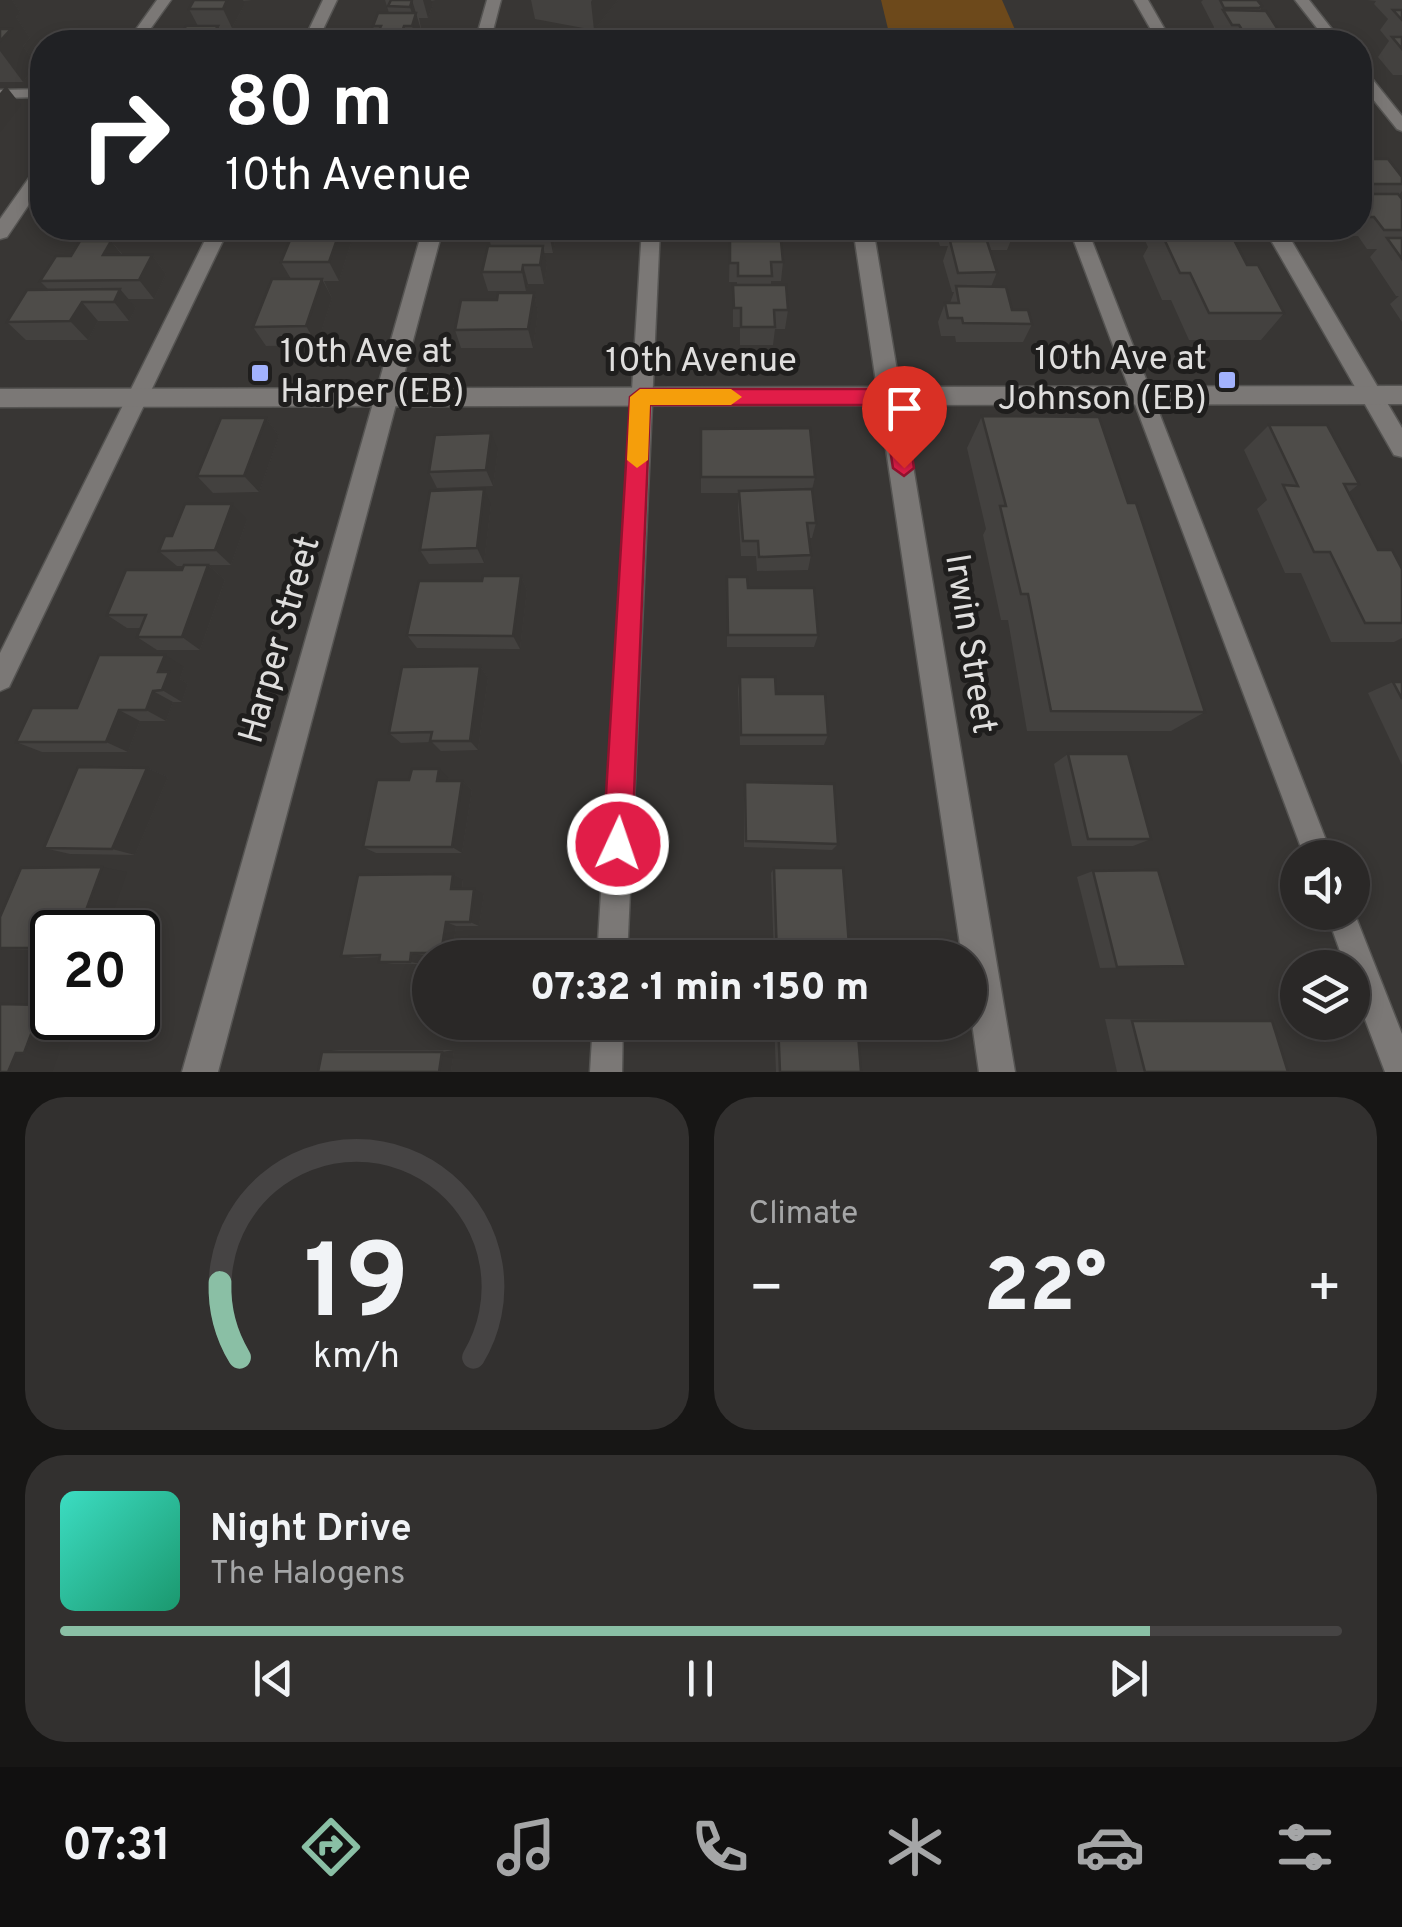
<!DOCTYPE html>
<meta charset="utf-8">
<style>
:root{--surface:#2a2827;--page:#32302f;--text:#f1f3f6;--muted:#a5a6a7;--line:#464444;--accent:#8abfa5}
body{margin:0;font-family:Overpass,sans-serif;background:var(--page);color:var(--text);height:100vh;display:flex;flex-direction:column;font-size:38px;white-space:nowrap}
*{box-sizing:border-box;margin:0}
p{font-size:32px;color:var(--muted)}
.icon{flex:none;width:55px;height:55px;fill:none;stroke:currentColor;stroke-width:2;stroke-linecap:round;stroke-linejoin:round}
.map{position:relative;height:1072px;overflow:hidden}
.sheet{display:flex;flex-direction:column;gap:25px;padding:25px;background:#171615;flex:1}
.sheet>*{flex:none}
.hud{position:absolute;left:30px;top:30px;width:1342px;height:210px;border-radius:40px;box-shadow:0 5px 15px #0003,0 0 0 2px var(--line);background:#202124;color:#fff;overflow:hidden}
.tools{position:absolute;left:1280px;top:840px;display:grid;gap:20px}
.tools a{display:grid;place-items:center;width:90px;height:90px;border-radius:50%;background:var(--surface);box-shadow:0 5px 15px #0003,0 0 0 2px var(--line);font-size:50px}
.speed{position:absolute;left:30px;top:910px;display:flex;gap:20px;font-size:50px;font-weight:700;text-align:center}
.speed>*{display:grid;place-content:center;width:130px;height:130px;border-radius:50%;background:var(--surface);box-shadow:0 5px 15px #0003,0 0 0 2px var(--line);line-height:1}
.speed .limit{border:5px solid #111;border-radius:15px;background:#fff;color:#111}
.pin{position:absolute;display:grid;place-items:center;width:85px;height:85px;color:#fff;margin:-102px -42px;border-radius:50% 50% 50% 0;rotate:-45deg;box-shadow:0 0 10px #0007}
.pin .icon{rotate:45deg}
.me{position:absolute;width:110px;margin:-55px;rotate:3deg;stroke-linejoin:round;filter:drop-shadow(0 0 8px #0008)}
.turn{display:flex;align-items:center;gap:35px;height:210px;padding:0 30px;font-size:45px}
.turn .icon{width:130px;height:130px;stroke-width:2.5}
.turn b{display:block;font-size:70px;line-height:85px}
.big{font-size:75px;font-weight:800;line-height:1.1}
.sheet .tile{flex:1;display:flex;flex-direction:column;justify-content:center;gap:15px;min-width:0;padding:0 35px;border-radius:40px;background:var(--page)}
.sheet .dial{align-items:center;gap:0}
.dial svg{height:260px;overflow:visible;fill:none;stroke:var(--line);stroke-width:7;stroke-linecap:round;text-anchor:middle}
.dial text{fill:var(--text);stroke:none}
.song{display:flex;align-items:center;gap:30px}
.cover{width:120px;height:120px;border-radius:15px;background:linear-gradient(135deg,hsl(170 70% 55%),hsl(160 70% 35%))}
.played{height:10px;border-radius:5px;background:linear-gradient(90deg,var(--accent) 85%,var(--line) 85%)}
.keys{display:flex;justify-content:space-around;direction:ltr}
.heat{display:flex;justify-content:space-between;align-items:center;font-size:55px;direction:ltr}
.sheet .tiles{flex:1;display:grid;gap:25px;grid-template-columns:1fr 1fr}
.tile:last-child{grid-column:span 2}
.trip{position:absolute;left:412px;top:940px;width:575px;height:100px;border-radius:50px;background:var(--surface);box-shadow:0 5px 15px #0003,0 0 0 2px var(--line);font-weight:800;line-height:100px;text-align:center}
.dock{display:flex;height:160px;justify-content:space-around;align-items:center;background:#111010;color:var(--muted)}
.dock .icon{width:70px;height:70px}
.dock .current{color:var(--accent)}
.dock b{font-size:45px;color:var(--text)}
.map>svg:first-child{display:block}
</style>
<div class="map">
<svg width="1402" height="1072" viewBox="0 0 1402 1072">
<rect width="100%" height="100%" fill="#383634"/>
<path fill="#6d491b" d="M881 0H1002L1016 32 889 33Z"/>
<g fill="none" stroke-linecap="round" stroke-linejoin="round">
<g stroke="#555452" stroke-width="3">
<g id="service">
<path d="M323 0H337L317 42H303Z"/>
<path d="M1295 0H1309L1342 42H1328Z"/>
<path d="M1360 69 1365 70 1402 116V131L1397 129 1360 83Z"/>
<path d="M42 89V97L0 98V90Z"/>
<path d="M211 228H229L9 687 0 691V653Z"/>
<path d="M642 228H660L627 958H597Z"/>
<path d="M1069 228H1087L1333 858H1305Z"/>
<path d="M1352 907 1402 1034V1072H1385L1352 985V968H1346L1326 912H1352Z"/>
<path d="M593 1022H623L622 1072H590Z"/>
</g>
</g>
<g stroke="#555452" stroke-width="3">
<g id="minor">
<path d="M157 0H171L141 42H127Z"/>
<path d="M487 0H501L490 42H475Z"/>
<path d="M1134 0H1148L1172 42H1158Z"/>
<path d="M42 166V185L7 237 0 239V219L36 168Z"/>
<path d="M423 228H443L218 1072H182Z"/>
<path d="M853 228H873L1015 1072H979L970 1009V958H962Z"/>
<path d="M1264 228H1284L1402 428V457L1394 455Z"/>
</g>
</g>
<g stroke="#555452" stroke-width="3">
<path id="tertiary" d="M1402 386V404L0 407V389Z"/>
</g>
<use href="#service" fill="#7b7876" fill-rule="evenodd"/>
<use href="#minor" fill="#7b7876" fill-rule="evenodd"/>
<use href="#tertiary" fill="#7b7876" fill-rule="evenodd"/>
</g>
<g fill="#43413f">
<path d="M0 0H12L20 12 16 17 30 38 23 46 36 65 23 82H0Z"/>
<path d="M194 0H252L243 1 245 4 232 28H219L198 26 189 9Z"/>
<path d="M385 0H436L431 1 433 5 428 18H419L422 33 418 42H378L373 26 389 13Z"/>
<path d="M531 0H618L594 30 535 19Z"/>
<path d="M1203 0H1273H1257L1262 6 1260 11 1286 42H1220L1213 30 1214 27 1201 2Z"/>
<path d="M1367 0H1402V75H1393L1378 57 1389 41 1380 30 1388 19 1374 4 1376 1Z"/>
<path d="M1360 159 1402 177V191L1399 195 1402 199V322L1390 304 1399 296H1396L1370 257 1377 249H1367L1358 236H1351L1345 228H1360Z"/>
<path d="M295 228H346L352 240 339 281H324L332 298 317 345 266 346 253 327 291 279 281 262Z"/>
<path d="M557 228 553 253H544L547 265 544 284H528L526 291H488L482 272 491 246 488 233Z"/>
<path d="M732 228H779L777 241 783 262 781 281H771V285L788 310 785 329H775L773 345H740V327H733V285H737V282H729L730 241H732Z"/>
<path d="M934 228H1014L1015 230 1007 250H990L997 272 991 287 1012 310 1032 324 1023 342H956L955 336H941L938 322 945 303H950L954 292H952L943 261 948 246H940Z"/>
<path d="M1139 228H1236L1240 236 1235 243 1247 265 1284 313 1261 340H1189L1171 300H1162L1143 256 1148 247Z"/>
<path d="M111 241 123 255H152L166 274 154 299H128L136 308 129 321H98L88 340H26L7 322 49 290 40 281 71 256Z"/>
<path d="M534 293 538 312 533 348H461L455 330 497 300Z"/>
<path d="M982 416 1128 503 1205 712 1171 731H1027L1008 620H1001L983 535 986 529 967 448Z"/>
<path d="M266 418 279 436 259 492 213 493 197 476Z"/>
<path d="M1269 425 1359 484 1348 493 1378 550 1402 569V638L1394 642H1331L1301 573H1285L1257 509 1267 500 1244 450Z"/>
<path d="M701 429 815 477 812 490 816 523 812 538H809L811 555 808 570 757 571 756 556H741L738 507 739 493H701Z"/>
<path d="M498 450 493 486 437 488 429 472Z"/>
<path d="M491 505 484 563 429 564 420 550Z"/>
<path d="M247 520 231 565H192H208L225 580 200 650H157L137 637 140 628H127L107 615 182 570 184 566H177L159 551 172 536Z"/>
<path d="M521 576 527 590 520 649 417 648 407 635Z"/>
<path d="M727 577 748 588 818 635 814 647H727Z"/>
<path d="M480 666 488 678 478 750 441 751 432 742 401 743 389 733Z"/>
<path d="M184 667 180 679 188 684 182 702H173L166 721H140L128 752H42L16 742 77 708Z"/>
<path d="M740 677 776 694 828 735 824 745H740L738 689Z"/>
<path d="M1393 682H1402V765L1368 693Z"/>
<path d="M1068 754 1151 839 1133 846H1072L1054 764Z"/>
<path d="M147 768 168 777 135 855 70 854 44 848Z"/>
<path d="M449 778V781H462L472 790 462 853H376L363 847 409 780Z"/>
<path d="M745 782 838 844 832 850 744 847V791Z"/>
<path d="M774 868 849 945 843 947H833L834 958H774L771 873Z"/>
<path d="M1093 871 1186 966 1100 968 1077 877Z"/>
<path d="M127 872 52 932V961L33 960 36 950 0 949V917Z"/>
<path d="M453 874 463 879 462 889 484 894 479 926H456L452 955H424L422 964H393L379 962 380 957 357 958 341 956Z"/>
<path d="M1105 1019 1272 1021 1288 1072H1117Z"/>
<path d="M774 1022H857L861 1072H776Z"/>
<path d="M339 1050H454L451 1072H318L322 1052Z"/>
</g>
<g fill="#373533">
<path d="M0 0H12L20 12 16 17 30 38 23 46 36 65 23 82 0 51Z"/>
<path d="M227 0H243L245 4 232 28 223 9Z"/>
<path d="M412 0 422 33 418 42H417L412 26 414 20 410 7Z"/>
<path d="M423 0H431L433 5 428 18Z"/>
<path d="M592 0H618L594 30 591 2Z"/>
<path d="M218 26 226 42H208Z"/>
<path d="M404 26 409 42H403L401 35Z"/>
<path d="M6 86 21 105 0 132V93Z"/>
<path d="M341 228H346L352 240 339 281 329 262Z"/>
<path d="M550 228H557L553 253 549 234Z"/>
<path d="M111 241 126 260 103 255Z"/>
<path d="M543 246 547 265 544 284 540 265Z"/>
<path d="M152 255 166 274 154 299 139 280Z"/>
<path d="M523 265 528 284 526 291 522 272Z"/>
<path d="M322 279 332 298 317 345 306 326Z"/>
<path d="M120 289 136 308 129 321 114 302Z"/>
<path d="M534 293 538 312 533 348 528 329Z"/>
<path d="M82 302 98 321 88 340 70 321Z"/>
<path d="M266 418 279 436 259 492 244 476Z"/>
<path d="M491 433 498 450 493 486 486 470Z"/>
<path d="M484 489 491 505 484 563 477 548Z"/>
<path d="M232 504 247 520 231 565 215 550Z"/>
<path d="M208 565 225 580 200 650 182 637Z"/>
<path d="M521 576 527 590 520 649 513 636Z"/>
<path d="M165 655 184 667 180 679 188 684 182 702 162 690 158 672Z"/>
<path d="M480 666 488 678 478 750 470 741Z"/>
<path d="M153 691 173 702 166 721 146 710Z"/>
<path d="M119 710 140 721 128 752 106 742Z"/>
<path d="M147 768 168 777 135 855 112 849Z"/>
<path d="M439 769 449 778 447 790 437 781Z"/>
<path d="M462 781 472 790 462 853 452 847Z"/>
<path d="M102 867 127 872 106 932H78Z"/>
<path d="M453 874 463 879 461 894 451 889Z"/>
<path d="M474 889 484 894 479 926 470 922Z"/>
<path d="M446 922 456 926 452 955 441 953Z"/>
<path d="M411 953 424 955 422 964 410 962Z"/>
<path d="M42 1005H52V1018H79L67 1050H60L52 1072H8L16 1053Z"/>
<path d="M454 1050 451 1072H439L442 1052Z"/>
</g>
<g fill="#4e4c49" stroke="#373533" stroke-width="2.5">
<path d="M194 0H227L223 9H189Z"/>
<path d="M391 0H412L410 7 388 6Z"/>
<path d="M1220 0H1257L1262 6 1259 8H1224Z"/>
<path d="M1223 10 1266 11 1286 42H1256L1251 36H1246L1239 25H1232Z"/>
<path d="M1393 10H1402V20Z"/>
<path d="M378 13H416L412 26H404L401 35H377L381 26H373Z"/>
<path d="M186 26H218L208 42H176Z"/>
<path d="M0 29H11L0 41Z"/>
<path d="M1392 37H1402V49Z"/>
<path d="M1360 159H1388L1402 177V184H1360Z"/>
<path d="M1360 194H1398L1402 199V230H1384L1374 217H1367L1360 206Z"/>
<path d="M295 228H341L329 262H281Z"/>
<path d="M489 228H550L549 234 488 233Z"/>
<rect x="733" y="228" width="46" height="1"/>
<path d="M973 228H1014L1015 230 974 231Z"/>
<path d="M1159 228H1236L1240 236H1232L1247 265H1258L1284 313H1209L1190 273H1180Z"/>
<path d="M1387 238H1402V259Z"/>
<path d="M80 241H111L103 255H152L139 280 40 281 56 256H71Z"/>
<path d="M730 241H781L783 262H771L772 276H738V263H730Z"/>
<path d="M950 241H987L997 272 958 273Z"/>
<path d="M488 246H543L540 265H523L522 272H482Z"/>
<path d="M272 279H322L306 326 253 327Z"/>
<path d="M733 285H786L788 310H774L775 327H741V308H734Z"/>
<path d="M956 286 1006 287 1012 310H1028L1032 324 963 323 962 318H948L945 303H959Z"/>
<path d="M120 289 114 302H82L70 321 7 322 27 290Z"/>
<path d="M498 293H534L528 329 455 330 461 300H497Z"/>
<path d="M982 416 1099 417 1128 503H1136L1205 712 1051 711 1028 594H1021L1000 506H1006Z"/>
<path d="M221 418H266L244 476H197Z"/>
<path d="M1269 425H1327L1359 484H1344L1378 550H1392L1402 569V623H1365L1330 552H1314L1283 485 1298 486Z"/>
<path d="M810 428 815 477H701V429Z"/>
<path d="M491 433 486 470 429 472 435 435Z"/>
<path d="M484 489 477 548 420 550 430 491Z"/>
<path d="M812 489 816 523H807L811 555 759 557 758 541H743L739 491Z"/>
<path d="M185 504H232L215 550 159 551 165 536H172Z"/>
<path d="M184 565H208L182 637H137L146 615H107L126 570H182Z"/>
<path d="M483 576H521L513 636 407 635 419 581H482Z"/>
<path d="M727 577H747L748 588H814L818 635H728Z"/>
<path d="M99 655H165L158 672H169L162 690 153 691 146 710H119L106 742H16L32 708H77Z"/>
<path d="M480 666 470 741H430L432 732 389 733 402 667Z"/>
<path d="M740 677H775L776 694H825L828 735H741Z"/>
<path d="M1393 682H1402V699Z"/>
<path d="M1068 754H1128L1151 839H1088Z"/>
<path d="M78 767 147 768 112 849 44 848Z"/>
<path d="M412 769H439L437 781H462L452 847H363L377 780H409Z"/>
<path d="M745 782 834 784 838 844 746 841Z"/>
<path d="M102 867 78 932H52V960H33L37 948H0V917L21 868Z"/>
<path d="M774 868H843L849 945H833L834 958 777 957Z"/>
<path d="M1158 870 1186 966 1117 967 1093 871Z"/>
<path d="M453 874 451 889H474L470 922H446L441 953H411L410 962H379L380 955 341 956 358 875Z"/>
<path d="M0 1004 42 1005 24 1053H16L8 1072H0Z"/>
<path d="M1132 1021H1272L1288 1072H1145Z"/>
<path d="M778 1022H857L861 1072H780Z"/>
<path d="M322 1052H442L439 1072H318Z"/>
</g>
<path fill="#e11d48" stroke="#92132f" stroke-width="2.5" d="M640 389H892L903 397 914 468 904 476 893 468 883 405H650L632 844 627 854 618 858 608 854 603 844 630 397Z"/>
<path fill="#f59e0b" d="M640 389H731L742 397 731 405H650L648 460 637 468 627 460 630 397Z"/>
<g fill="#a2b2fd" stroke="#1f1e1d" stroke-width="4">
<rect x="250" y="363" width="20" height="20" rx="5"/>
<rect x="1217" y="370" width="20" height="20" rx="5"/>
</g>
<g text-anchor="middle" dominant-baseline="central" stroke-width="10" stroke-linejoin="round" paint-order="stroke">
<g font-size="35" fill="#dfdedd" stroke="#1f1e1d" text-anchor="start">
<text x="280" y="353">10th Ave at<tspan x="280" dy="40">Harper (EB)</tspan></text>
<text x="1207" y="360" text-anchor="end">10th Ave at<tspan x="1207" dy="40">Johnson (EB)</tspan></text>
</g>
<g font-size="35" fill="#dfdedd" stroke="#1f1e1d">
<text x="701" y="362">10th Avenue</text>
<text transform="translate(281 640) rotate(-74)">Harper Street</text>
<text transform="translate(969 644) rotate(81)">Irwin Street</text>
</g>
</g>
</svg>
<div class="tools">
<a><svg class="icon" aria-label="sound" viewBox="0 0 24 24"><path d="M4 9h4l5-4v14l-5-4H4zM17 9q2 3 0 6"/></svg></a>
<a><svg class="icon" aria-label="layers" viewBox="0 0 24 24"><path d="M12 4l9 5-9 5-9-5zM3 14l9 5 9-5"/></svg></a>
</div>
<div class="speed"><div class="limit">20</div></div>
<div class="pin" style="left:904px;top:468px;background:#d93025"><svg class="icon" aria-label="arrive" viewBox="0 0 24 24"><path d="M6 21V4h12l-3 4 3 4H6"/></svg></div>
<svg class="me" style="left:618px;top:844px" viewBox="-20 -20 40 40"><circle r="17" fill="#e11d48" stroke="#fff" stroke-width="3"/><path d="M0-11L8 9 0 5-8 9z" fill="#fff"/></svg>
<div class="trip">07:32 · 1 min · 150 m</div>
<div class="hud">
<div class="turn"><svg class="icon" aria-label="right" viewBox="0 0 24 24"><path d="M7 20v-9h11M14 6l5 5-5 5"/></svg><div><b>80 m</b>10th Avenue</div></div>
</div>
</div>
<section class="sheet">
<div class="tiles">
<div class="tile dial"><svg viewBox="0 0 100 80">
<path d="M14 69A42 42 0 1 1 86 69"/>
<path d="M14 69A42 42 0 0 1 8 46" stroke="#8abfa5"/>
<text x="50" y="56" font-size="32" font-weight="700">19</text>
<text x="50" y="72" font-size="11">km/h</text>
</svg></div>
<div class="tile"><p>Climate</p>
<div class="heat"><a>−</a><b class="big">22°</b><a>+</a></div>
</div>
<div class="tile">
<div class="song"><i class="cover"></i><div><b>Night Drive</b><p>The Halogens</p></div></div>
<div class="played"></div>
<div class="keys"><svg class="icon" aria-label="previous" viewBox="0 0 24 24"><path d="M18 5L8 12l10 7zM5 5v14"/></svg><svg class="icon" aria-label="pause" viewBox="0 0 24 24"><path d="M8 5v14M16 5v14"/></svg><svg class="icon" aria-label="next" viewBox="0 0 24 24"><path d="M6 5l10 7-10 7zM19 5v14"/></svg></div>
</div>
</div>
</section>
<nav class="dock">
<b>07:31</b>
<svg class="icon current" aria-label="directions" viewBox="0 0 24 24"><path d="M12 3l9 9-9 9-9-9zM9 14v-3h6M13 9l2 2-2 2"/></svg>
<svg class="icon" aria-label="music" viewBox="0 0 24 24"><path d="M9 18V5l10-2v13"/><circle cx="6" cy="18" r="3"/><circle cx="16" cy="16" r="3"/></svg>
<svg class="icon" aria-label="phone" viewBox="0 0 24 24"><path d="M5 4h4l2 5-3 2q2 4 5 5l2-3 5 2v4C11 20 4 13 5 4z"/></svg>
<svg class="icon" aria-label="climate" viewBox="0 0 24 24"><path d="M12 3v18M4 7l16 10M4 17L20 7"/></svg>
<svg class="icon" aria-label="car" viewBox="0 0 24 24"><path d="M5 17H2v-5l4-1 3-4h7l3 4 3 1v5h-3M9 17h6M6 11h13"/><circle cx="7" cy="17" r="2"/><circle cx="17" cy="17" r="2"/></svg>
<svg class="icon" aria-label="filters" viewBox="0 0 24 24"><path d="M4 7h16M4 17h16"/><circle cx="9" cy="7" r="2"/><circle cx="15" cy="17" r="2"/></svg>
</nav>
